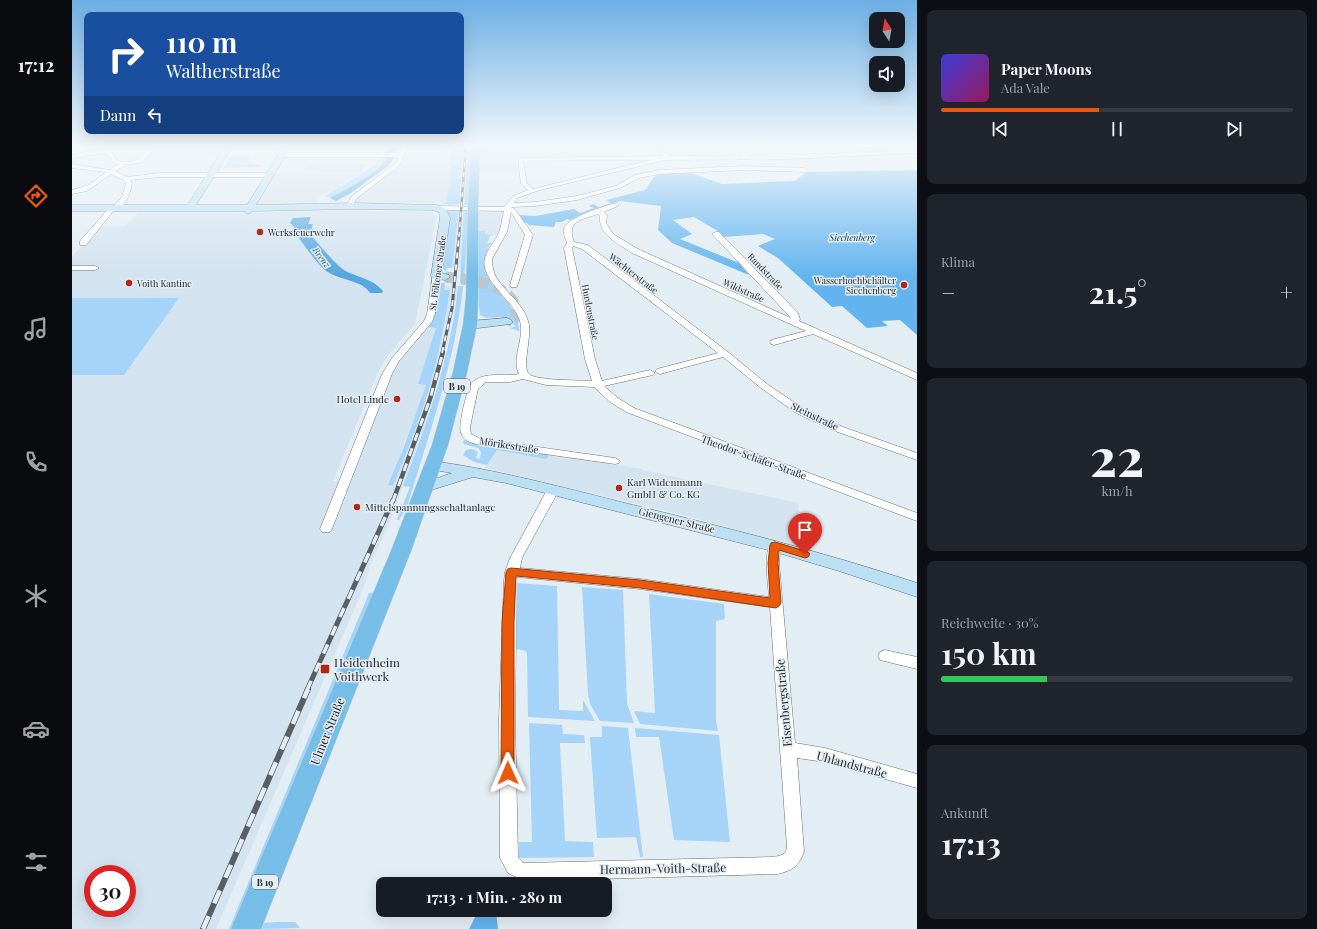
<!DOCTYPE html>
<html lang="de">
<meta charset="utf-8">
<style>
:root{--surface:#171b24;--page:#20242c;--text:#f1f3f6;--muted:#9ea1a6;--line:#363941;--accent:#ea580c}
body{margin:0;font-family:"Playfair Display",serif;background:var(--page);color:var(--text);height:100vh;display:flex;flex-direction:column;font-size:15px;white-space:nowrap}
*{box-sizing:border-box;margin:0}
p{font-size:13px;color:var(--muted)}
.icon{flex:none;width:22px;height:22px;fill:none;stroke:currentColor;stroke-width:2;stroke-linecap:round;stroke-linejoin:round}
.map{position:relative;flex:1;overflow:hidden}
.panel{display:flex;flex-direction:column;gap:10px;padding:10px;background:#0d0f14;width:400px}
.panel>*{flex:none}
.top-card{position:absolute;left:12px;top:12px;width:380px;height:122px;border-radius:8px;box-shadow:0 4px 16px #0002;background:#1a4fa0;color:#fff;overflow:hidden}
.needle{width:26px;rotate:349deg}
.tools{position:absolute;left:797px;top:12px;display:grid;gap:8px}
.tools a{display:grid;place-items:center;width:36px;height:36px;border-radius:8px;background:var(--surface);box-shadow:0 4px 16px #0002;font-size:20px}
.speed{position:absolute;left:12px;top:865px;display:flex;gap:8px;font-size:20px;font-weight:700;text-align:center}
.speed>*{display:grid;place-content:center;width:52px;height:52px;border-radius:50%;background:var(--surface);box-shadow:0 4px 16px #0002;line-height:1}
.speed .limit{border:6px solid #d22;background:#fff;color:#111}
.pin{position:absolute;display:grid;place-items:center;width:34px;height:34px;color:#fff;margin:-41px -17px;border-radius:50% 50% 50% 0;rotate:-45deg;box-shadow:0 0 4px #0007}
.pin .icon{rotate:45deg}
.me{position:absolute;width:44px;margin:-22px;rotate:359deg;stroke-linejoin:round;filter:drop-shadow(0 0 3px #0008)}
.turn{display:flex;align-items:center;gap:14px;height:84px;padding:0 16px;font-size:18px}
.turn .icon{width:52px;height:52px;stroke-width:2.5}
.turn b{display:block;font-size:28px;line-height:34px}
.then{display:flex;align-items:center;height:38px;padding:0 16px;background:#0003;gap:8px;font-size:15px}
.big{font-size:30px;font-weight:700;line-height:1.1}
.panel .widget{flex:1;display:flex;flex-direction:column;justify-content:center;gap:6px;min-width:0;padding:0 14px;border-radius:8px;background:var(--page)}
.panel .dial{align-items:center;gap:0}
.dial b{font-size:52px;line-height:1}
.song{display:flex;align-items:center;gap:12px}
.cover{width:48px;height:48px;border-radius:6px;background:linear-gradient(135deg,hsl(240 70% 55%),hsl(330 70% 35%))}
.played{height:4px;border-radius:2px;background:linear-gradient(90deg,var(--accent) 45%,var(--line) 45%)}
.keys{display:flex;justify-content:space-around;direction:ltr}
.heat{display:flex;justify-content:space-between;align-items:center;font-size:22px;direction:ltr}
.charge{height:6px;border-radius:3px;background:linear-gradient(90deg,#34c759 30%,var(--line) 0)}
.trip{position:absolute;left:304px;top:877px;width:236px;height:40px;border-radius:8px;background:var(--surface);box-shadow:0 4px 16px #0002;font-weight:700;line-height:40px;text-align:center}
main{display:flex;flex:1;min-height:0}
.tabs{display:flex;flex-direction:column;width:72px;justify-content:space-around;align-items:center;background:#090b0e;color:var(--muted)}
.tabs .icon{width:28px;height:28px}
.tabs .active{color:var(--accent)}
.tabs b{font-size:18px;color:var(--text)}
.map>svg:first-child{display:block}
</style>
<main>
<nav class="tabs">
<b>17:12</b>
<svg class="icon active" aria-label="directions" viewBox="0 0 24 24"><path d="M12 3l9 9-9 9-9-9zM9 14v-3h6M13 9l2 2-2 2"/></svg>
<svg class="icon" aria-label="music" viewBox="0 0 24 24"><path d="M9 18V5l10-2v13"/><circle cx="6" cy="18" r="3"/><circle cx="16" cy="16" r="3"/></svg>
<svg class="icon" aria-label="phone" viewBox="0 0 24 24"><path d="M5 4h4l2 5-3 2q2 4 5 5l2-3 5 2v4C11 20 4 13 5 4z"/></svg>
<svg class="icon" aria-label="climate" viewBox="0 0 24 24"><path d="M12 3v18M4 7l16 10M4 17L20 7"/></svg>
<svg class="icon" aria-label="car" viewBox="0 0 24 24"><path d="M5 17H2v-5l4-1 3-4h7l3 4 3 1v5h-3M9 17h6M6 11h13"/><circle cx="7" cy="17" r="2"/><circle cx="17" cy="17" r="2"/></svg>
<svg class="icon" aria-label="filters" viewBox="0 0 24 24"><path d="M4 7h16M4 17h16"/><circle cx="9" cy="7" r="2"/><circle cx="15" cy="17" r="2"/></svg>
</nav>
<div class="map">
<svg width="845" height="929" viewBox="0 0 845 929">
<rect width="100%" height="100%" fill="#e3edf4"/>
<g fill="#d3e3f0" fill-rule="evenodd">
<path d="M335 145H378L376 166H379L375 203H282L283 199 329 162 332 157Z"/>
<path d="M391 145H396L395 170 392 204H387Z"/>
<path d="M408 145H493L497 158H444L445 172H407Z"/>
<path d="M591 145H663L666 148 594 149Z"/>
<path d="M237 162H240V164H295L289 172 232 171Z"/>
<path d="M202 174H286L263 189 248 196 245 204H187L185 203Z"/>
<path d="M406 208 432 209 431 221 426 235H416L405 231Z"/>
<path d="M387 210H392L389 268H380Z"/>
<path d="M247 211H355L360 212 365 216 343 324 317 354 306 372 261 481 276 482 322 367 355 327 364 328 346 384 354 385 317 485H321L342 431 358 385 372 329 378 290H371L372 286H386L376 341 353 425 320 516 297 568 294 582 144 929H0V257L28 226H54L66 212 182 213ZM21 874H55V908H21Z"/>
<path d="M427 447 497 459 498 457 570 469V470L727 503 723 546 604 513 413 468Z"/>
</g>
<g fill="#a5d4f8">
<path d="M83 145H155L149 155H75Z"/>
<path d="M378 145H391L387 204 378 205 370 203 375 202 379 166H376Z"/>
<path d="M396 145H400L397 205H392Z"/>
<path d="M178 155 175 163 188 165 187 167 151 168 157 157Z"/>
<path d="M307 157H314C309 173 273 191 258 198L253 196 303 165Z"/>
<path d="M392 208 397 210 392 282H388Z"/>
<path d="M374 210H387L380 268H375L374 271 369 269 376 215Z"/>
<path d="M405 231H413V234L419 235 415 243H421L415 248 417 249C397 281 448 298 447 331L438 328 444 326 428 317 415 318 408 315 407 307Z"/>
<path d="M369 283H373L372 290H378C373 322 367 354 358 385 348 420 334 453 321 486L316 485 333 444 354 385 346 384 364 328 355 327 361 320 366 285Z"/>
<path d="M386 286H391C383 362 357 434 335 507L327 520H325L338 487 331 486C355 425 380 351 386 286Z"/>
<path d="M0 298H107L52 375H0Z"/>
<path d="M392 440 477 455 474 459 425 450 415 465 402 462 391 455 394 450 400 449 406 452 404 458 408 459 409 452 406 448 392 444 391 442Z"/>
<path d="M445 583 485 586 487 710 511 711V700L523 721 456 717 455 653C452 648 446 651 442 648L443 584Z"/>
<path d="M510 587 551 590 555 704 562 723 528 721 518 704 516 694Z"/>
<path d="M297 593H302L161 929H157Z"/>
<path d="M577 594 652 604 653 619 644 621V721L646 731 568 724 562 711 583 713Z"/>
<path d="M457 723 490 725 491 734 512 735 513 743H488L493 841 521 842 522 857 447 858V842H460Z"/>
<path d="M530 726 556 728 571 857H568L564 837 525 838 518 737H530Z"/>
<path d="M563 728 647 735 658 842 602 840 587 737H564Z"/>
<path d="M204 922H223L228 928 190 929 192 923Z"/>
</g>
<g fill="#63b4ee">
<path d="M845 170V335L828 320 810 321 816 326 795 328 770 306 760 307 706 258 686 246 703 239 691 234 651 237 644 230 622 217 601 220 620 234 608 239 667 263 677 275 600 243 586 230 589 206 548 201 513 213 498 220 495 219 490 222H484L482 227 457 225 455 223H453L447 215 463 216 502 209 508 213 522 208 517 206 521 204 527 207 539 203 534 200 573 190 584 174 620 173 650 184 723 181 734 172Z"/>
<path d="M407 910H424L426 929H397Z"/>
</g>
<g fill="#56a7e0">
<path d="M318 145H326L320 161 316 166 279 193 264 201 258 198C270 192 308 172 313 160 316 156 316 150 318 145Z"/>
<path d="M239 217 236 224H241L238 234C245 242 264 265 272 270 286 278 300 278 311 291L310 293H298C291 280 265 280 253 270 244 262 235 249 227 238 223 233 224 227 218 223L221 218Z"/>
</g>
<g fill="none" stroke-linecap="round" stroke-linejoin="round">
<path stroke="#bdc6cc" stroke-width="11" stroke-dasharray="11 5.5" stroke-linecap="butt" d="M373 277C396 280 448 283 444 317L435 322"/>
<g stroke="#6a7279" stroke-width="1">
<g id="street">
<path d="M80 145H86L71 162 52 166 43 171 55 177 88 173H198L201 175 198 177H88L58 180 60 183C58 194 55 203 46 209L42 210 14 245H8V241L38 207 42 206 50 197 54 183 51 180 39 174 15 191 0 194V190L17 185 34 172 0 168V164L37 170 46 164 42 163 35 154 18 155 0 159V155L18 151 37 150 39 151 46 161C64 165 69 157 80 145Z"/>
<path d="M330 145H336L328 165 285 198 279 207 277 208 274 206 280 196 324 163 326 157H210L207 155 210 153H328Z"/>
<path d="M584 145H590L597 156H671L664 145H670L676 156 745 154 734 145H740L752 154 845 149V153L716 159 593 160 468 190 445 198 442 203 463 202 505 196 544 186 563 175 587 170 671 166 733 168 736 170 733 172 671 170 587 174 567 178 548 188 505 200 463 206 439 207 443 209 461 235 445 287H439L438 285 453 235 439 212 435 232 420 259C420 265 421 271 424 277 433 292 451 303 456 321 461 335 449 366 457 374 464 381 509 380 520 381L513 359 492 248 495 243C494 238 490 233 492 228 497 217 533 206 544 203L546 204V206L532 212 535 215 534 223 541 234 566 249 719 318 640 234 644 232H647L726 313 728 319 727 321 845 373V380L741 334 702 345 699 344 698 342 699 340 734 331 560 253C547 244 526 235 528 216L526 214C509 220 494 221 502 242L516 245 656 352 695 384 732 409 771 427 845 453V460L763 431 724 413 689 388 651 357 588 374 585 373 583 371 585 369 646 353 510 249 501 246 500 248 523 359 530 381 578 370 583 373 581 375 532 386 546 398 562 408 845 513V521L554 412 538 402 522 387 474 385 451 379 438 382H414L406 389 398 427 399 434 409 439 543 458 548 461 547 463 543 464 409 445C401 443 392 442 389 433 386 427 394 395 397 388 398 384 401 381 405 379 417 372 434 377 447 374 439 358 453 338 448 321 442 301 407 279 413 258 415 249 424 241 427 232 430 225 430 218 432 211L366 210 363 208 366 206 432 207 441 196 456 190 449 184 446 158 591 156ZM578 160 461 189 455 183 451 161Z"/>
<path d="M0 266H23L27 268 23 270H0Z"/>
<path d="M361 274H367L368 276 363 314 360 322 327 361 320 374 260 529 258 532H250L248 529 310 374 320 358 352 321 355 314Z"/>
<path d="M481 486 485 487 487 490 450 558 448 568 568 579 697 597C696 582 691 555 699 542L703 541 707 542 709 545 707 563 723 743 753 748 845 774V788L753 762 725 758 732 852C727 866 720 871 705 874L452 881 436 873 428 858 427 719 432 581 433 572 438 558 475 490 477 487ZM445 577 568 589 698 607 715 847C714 855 708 856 701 857L452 863 446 857 443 719Z"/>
<path d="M813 650 845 657V669L808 660 806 656 808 652Z"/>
</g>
</g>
<g stroke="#6a7279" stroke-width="1">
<g id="secondary">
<path d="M154 145H162L124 205H175L212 145H220L184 205 282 203 366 205 374 209 378 218 370 273 377 275 378 277 373 280 360 278 359 276 368 218 367 212 361 210 282 209 181 211 176 214 172 211H0V205H115Z"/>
<path d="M435 318 439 320 441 322 439 324 398 329 394 328 392 325 394 322 398 321Z"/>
<path d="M361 461C426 470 489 487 553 503 651 527 749 551 845 583V597L767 571 700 551 434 483 401 477 353 492 348 490 345 487 348 484 380 473 356 469 353 466 356 463Z"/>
</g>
</g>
<g stroke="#cbcbcc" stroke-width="1">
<path id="primary" d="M400 145H408L406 205 403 207 406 210V298L405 325 395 372 376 445 339 551 189 929H159L319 551 360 445 381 372 391 325 394 298 396 210 399 207 396 205Z"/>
</g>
<use href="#street" fill="#fff" fill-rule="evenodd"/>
<use href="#secondary" fill="#bbdff3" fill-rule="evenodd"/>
<use href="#primary" fill="#76bee8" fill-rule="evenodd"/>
<g stroke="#595e62" stroke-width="2.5">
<path id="rail-far4" d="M387 237 394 145"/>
</g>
<g stroke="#595e62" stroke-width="3">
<path id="rail-far3" d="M370 353 380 308 387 236"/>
</g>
<g stroke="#595e62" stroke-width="4.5">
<path id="rail-far2" d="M321 501 358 399 371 352"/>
</g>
<g stroke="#595e62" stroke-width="5">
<path id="rail-far1" d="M235 690 321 500"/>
</g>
<g stroke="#595e62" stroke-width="6">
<path id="rail" d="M131 929 236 689"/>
</g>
<use href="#rail-far4" stroke="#e3edf4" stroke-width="1.5" stroke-dasharray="5" stroke-linecap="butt"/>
<use href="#rail-far3" stroke="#e3edf4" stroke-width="2" stroke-dasharray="6" stroke-linecap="butt"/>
<use href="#rail-far2" stroke="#e3edf4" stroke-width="3" stroke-dasharray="8" stroke-linecap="butt"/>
<use href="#rail-far1" stroke="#e3edf4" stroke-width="3.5" stroke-dasharray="10" stroke-linecap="butt"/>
<use href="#rail" stroke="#e3edf4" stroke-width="4.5" stroke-dasharray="14" stroke-linecap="butt"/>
<g stroke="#cbcbcc" stroke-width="11" stroke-linecap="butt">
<path id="primary-bridge" d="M401 205V210"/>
</g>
<use href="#primary-bridge" stroke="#76bee8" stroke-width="10"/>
</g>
<linearGradient id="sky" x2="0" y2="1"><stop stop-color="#6dafe5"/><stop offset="0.53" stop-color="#f2f7fa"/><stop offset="1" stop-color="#f2f7fa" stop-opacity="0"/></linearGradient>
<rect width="845" height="275" fill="url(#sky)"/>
<path fill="#ea580c" stroke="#983908" d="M703 542 736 552 738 554 736 557 733 558 707 550 706 563 709 603 707 606 704 608 568 588 444 576 442 622V773L440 778 436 779 431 778 429 773 430 622 434 572 436 569 439 568 568 580 698 598 696 563 698 545 699 543Z"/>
<g fill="#b42712" stroke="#e3edf4" stroke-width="1.5">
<circle cx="188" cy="232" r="4"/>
<circle cx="57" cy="283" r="4"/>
<circle cx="832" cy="285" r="4"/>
<circle cx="325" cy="399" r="4"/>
<circle cx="547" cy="488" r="4"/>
<circle cx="285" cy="507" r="4"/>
<rect x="248" y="664" width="10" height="10" rx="2"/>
</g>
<g text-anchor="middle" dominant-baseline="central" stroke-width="3" stroke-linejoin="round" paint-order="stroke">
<g font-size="9" fill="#25282b" stroke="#e3edf4" text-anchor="start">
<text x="196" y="232">Werksfeuerwehr</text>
<text x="824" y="280" text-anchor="end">Wasserhochbehälter<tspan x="824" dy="10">Siechenberg</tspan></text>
<text x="65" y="283">Voith Kantine</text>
</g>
<g font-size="9" font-style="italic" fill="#004267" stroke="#e3edf4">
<text x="780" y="237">Siechenberg</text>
</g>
<g font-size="9" font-style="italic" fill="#1c577d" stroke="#e3edf4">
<text transform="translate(250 257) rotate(52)">Brenz</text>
</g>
<g font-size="9" fill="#25282b" stroke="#e3edf4">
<text transform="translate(694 271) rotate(46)">Randstraße</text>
<text transform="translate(365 273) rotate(-82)">St. Pöltener Straße</text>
<text transform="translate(562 273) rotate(38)">Wächterstraße</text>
<text transform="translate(672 290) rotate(24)">Wildstraße</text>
<text transform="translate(519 312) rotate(79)">Hurdenstraße</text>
</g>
<g fill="#e3edf4" stroke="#5e6367" stroke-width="1">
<rect x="372" y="379" width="26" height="14" rx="3"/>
<rect x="180" y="875" width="26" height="14" rx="3"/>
</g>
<g font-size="9" font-weight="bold" fill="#25282b">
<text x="385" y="386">B 19</text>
<text x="193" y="882">B 19</text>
</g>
<g font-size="10" fill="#25282b" stroke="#e3edf4" text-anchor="start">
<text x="317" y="399" text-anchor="end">Hotel Linde</text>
<text x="555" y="482">Karl Widenmann<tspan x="555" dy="12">GmbH &amp; Co. KG</tspan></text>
<text x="293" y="507">Mittelspannungsschaltanlage</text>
</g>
<g font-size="10" fill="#25282b" stroke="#e3edf4">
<text transform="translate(743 416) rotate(26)">Steinstraße</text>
<text transform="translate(437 445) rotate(9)">Mörikestraße</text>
<text transform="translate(682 457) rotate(20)">Theodor-Schäfer-Straße</text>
<text transform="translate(605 520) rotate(14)">Giengener Straße</text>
</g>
<g font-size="12" fill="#25282b" stroke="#e3edf4" text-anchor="start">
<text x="262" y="662">Heidenheim<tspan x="262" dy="14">Voithwerk</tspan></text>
</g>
<g font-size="12" fill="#25282b" stroke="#e3edf4">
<text transform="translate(711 703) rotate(-95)">Eisenbergstraße</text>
<text transform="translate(255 731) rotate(-68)">Ulmer Straße</text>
<text transform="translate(780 764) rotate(15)">Uhlandstraße</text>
<text transform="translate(591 868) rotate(-1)">Hermann-Voith-Straße</text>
</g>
</g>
</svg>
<div class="tools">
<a><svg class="needle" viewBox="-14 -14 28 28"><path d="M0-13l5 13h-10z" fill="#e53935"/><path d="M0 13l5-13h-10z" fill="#9ea1a6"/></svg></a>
<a><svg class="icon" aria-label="sound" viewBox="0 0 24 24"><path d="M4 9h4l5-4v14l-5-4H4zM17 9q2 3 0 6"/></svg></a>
</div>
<div class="speed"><div class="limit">30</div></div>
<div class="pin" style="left:733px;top:554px;background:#d93025"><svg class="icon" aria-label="arrive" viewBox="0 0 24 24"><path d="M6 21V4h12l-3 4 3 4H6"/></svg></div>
<svg class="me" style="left:436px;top:773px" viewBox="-20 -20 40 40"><path d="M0-17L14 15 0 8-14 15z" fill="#ea580c" stroke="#fff" stroke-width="4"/></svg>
<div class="trip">17:13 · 1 Min. · 280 m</div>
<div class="top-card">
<div class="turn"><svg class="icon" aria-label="right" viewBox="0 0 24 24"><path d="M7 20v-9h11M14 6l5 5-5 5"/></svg><div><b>110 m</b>Waltherstraße</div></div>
<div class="then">Dann<svg class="icon" aria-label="left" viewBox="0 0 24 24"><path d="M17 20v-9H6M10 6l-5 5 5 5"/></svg></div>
</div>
</div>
<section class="panel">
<div class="widget">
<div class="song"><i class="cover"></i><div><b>Paper Moons</b><p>Ada Vale</p></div></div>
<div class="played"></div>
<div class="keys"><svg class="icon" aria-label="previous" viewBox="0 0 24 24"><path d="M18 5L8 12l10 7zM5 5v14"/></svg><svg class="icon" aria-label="pause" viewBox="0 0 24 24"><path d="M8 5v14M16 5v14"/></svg><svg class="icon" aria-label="next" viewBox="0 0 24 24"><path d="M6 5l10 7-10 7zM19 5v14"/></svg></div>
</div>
<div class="widget"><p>Klima</p>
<div class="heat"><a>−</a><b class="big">21.5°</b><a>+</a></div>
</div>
<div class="widget dial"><b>22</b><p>km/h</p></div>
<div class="widget"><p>Reichweite · 30%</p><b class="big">150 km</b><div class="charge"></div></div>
<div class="widget"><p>Ankunft</p><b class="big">17:13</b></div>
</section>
</main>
